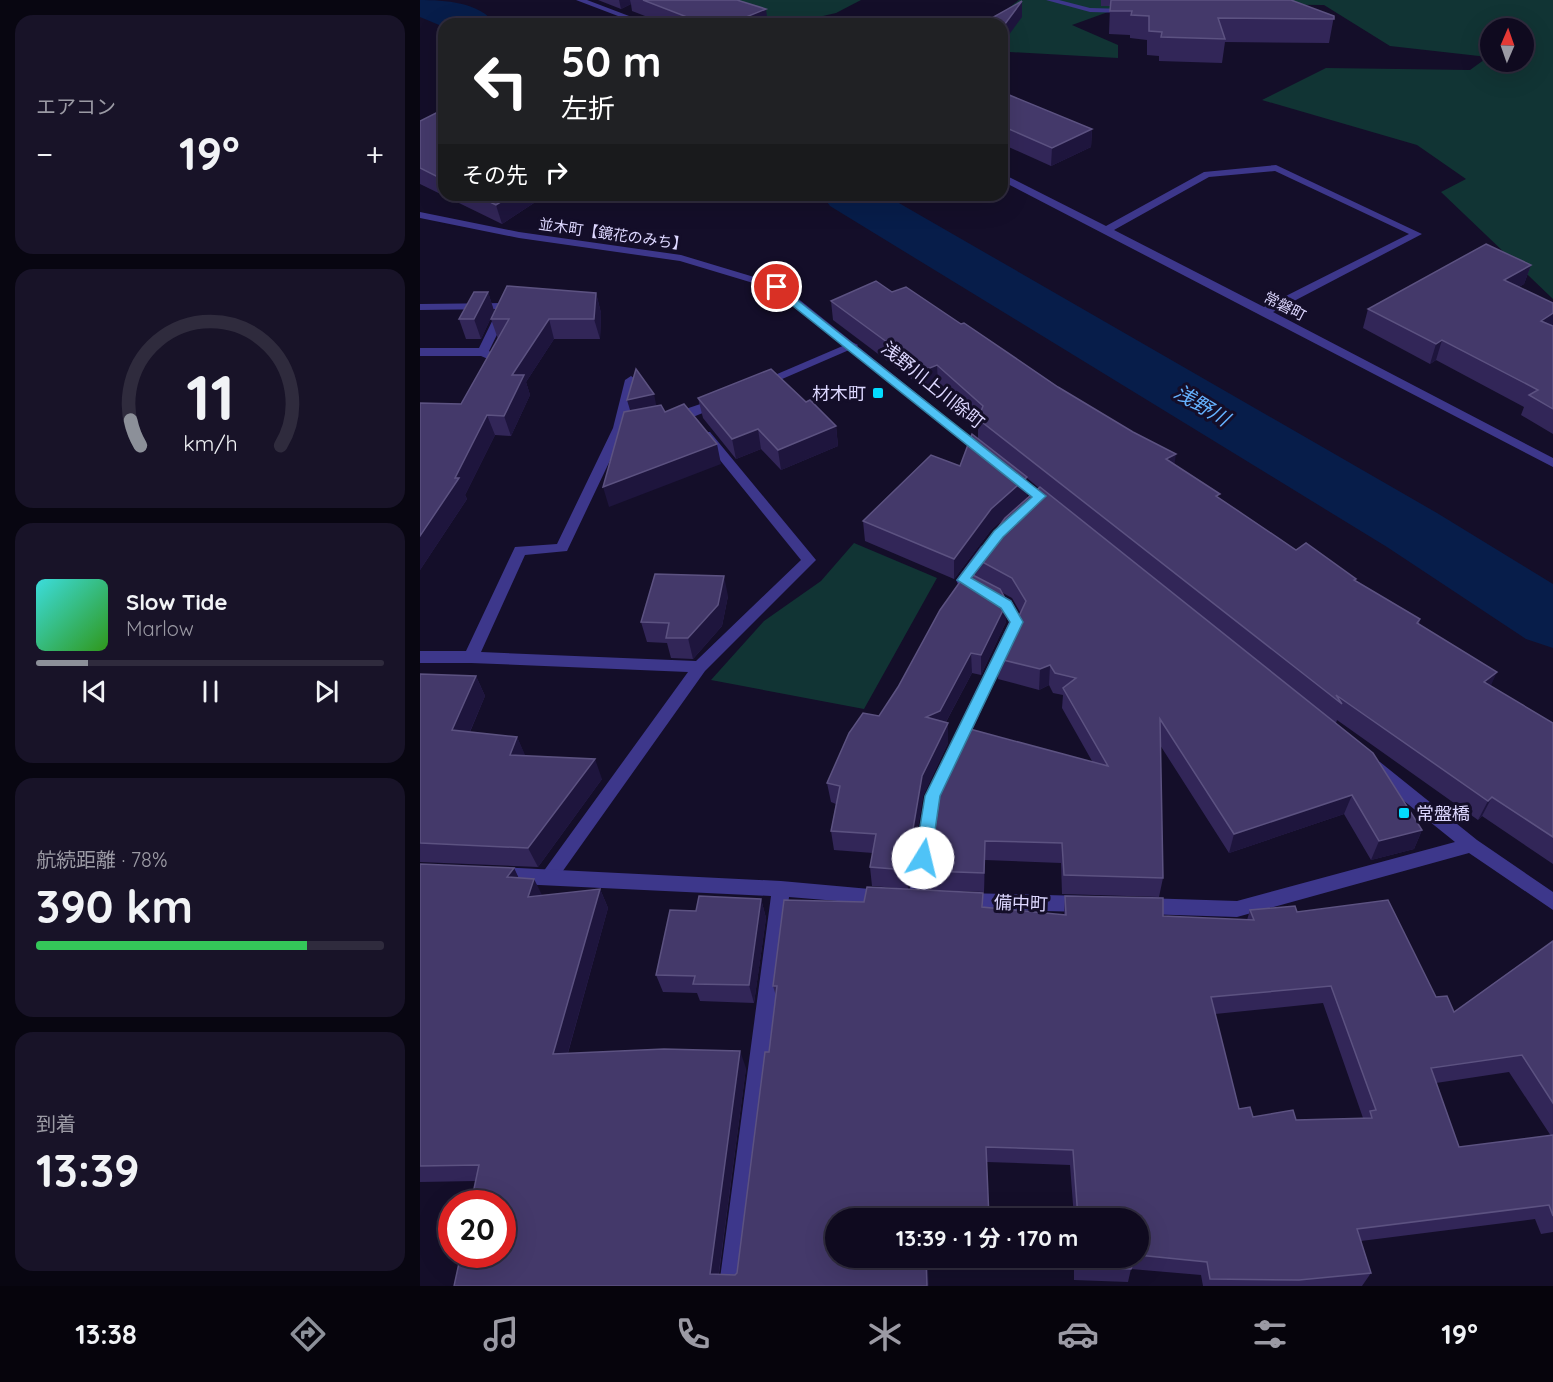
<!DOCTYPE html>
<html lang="ja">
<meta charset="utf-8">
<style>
:root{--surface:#0f0a1f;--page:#181328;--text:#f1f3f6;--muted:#9b9aa4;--line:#2f2b3d;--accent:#8c9099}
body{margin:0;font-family:Quicksand,"Noto Sans JP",sans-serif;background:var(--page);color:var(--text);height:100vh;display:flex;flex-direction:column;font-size:22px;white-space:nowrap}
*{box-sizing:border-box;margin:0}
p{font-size:20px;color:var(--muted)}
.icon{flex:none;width:33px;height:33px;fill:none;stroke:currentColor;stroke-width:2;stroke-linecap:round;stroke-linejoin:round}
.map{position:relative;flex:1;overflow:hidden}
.details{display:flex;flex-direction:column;gap:15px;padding:15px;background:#080611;width:420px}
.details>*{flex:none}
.banner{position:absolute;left:18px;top:18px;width:570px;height:183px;border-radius:18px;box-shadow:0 6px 24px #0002,0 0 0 2px var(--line);background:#202124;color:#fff;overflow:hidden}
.needle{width:39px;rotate:2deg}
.controls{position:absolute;left:1060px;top:18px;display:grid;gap:12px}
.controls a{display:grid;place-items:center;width:54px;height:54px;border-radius:50%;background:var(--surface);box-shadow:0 6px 24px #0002,0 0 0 2px var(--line);font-size:30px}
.speed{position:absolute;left:18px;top:1190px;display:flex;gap:12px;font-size:30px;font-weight:700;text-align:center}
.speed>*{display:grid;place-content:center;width:78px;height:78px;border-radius:50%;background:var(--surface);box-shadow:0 6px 24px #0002,0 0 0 2px var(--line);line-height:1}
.speed .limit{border:9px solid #d22;background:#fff;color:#111}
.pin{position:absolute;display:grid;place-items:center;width:51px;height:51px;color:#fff;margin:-26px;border:3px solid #fff;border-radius:50%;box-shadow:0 2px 6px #0007}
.me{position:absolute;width:66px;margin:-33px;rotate:9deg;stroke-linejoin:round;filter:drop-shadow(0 0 4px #0008)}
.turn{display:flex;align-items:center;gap:21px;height:126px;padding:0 24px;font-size:27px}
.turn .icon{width:78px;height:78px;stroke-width:2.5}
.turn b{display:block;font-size:42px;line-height:51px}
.then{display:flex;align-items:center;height:57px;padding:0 24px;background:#0003;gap:12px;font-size:22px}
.big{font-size:45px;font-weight:700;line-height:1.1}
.details .widget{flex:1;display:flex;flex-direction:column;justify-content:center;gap:9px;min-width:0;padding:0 21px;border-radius:18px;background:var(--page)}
.details .dial{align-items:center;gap:0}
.dial svg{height:156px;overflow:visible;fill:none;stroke:var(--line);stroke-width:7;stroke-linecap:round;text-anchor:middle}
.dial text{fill:var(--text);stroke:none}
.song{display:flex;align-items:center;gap:18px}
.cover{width:72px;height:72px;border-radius:9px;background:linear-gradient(135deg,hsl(180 70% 55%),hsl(110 70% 35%))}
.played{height:6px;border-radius:3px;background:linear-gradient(90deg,var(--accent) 15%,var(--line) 15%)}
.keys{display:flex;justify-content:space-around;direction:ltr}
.heat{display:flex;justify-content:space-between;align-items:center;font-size:33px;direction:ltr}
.charge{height:9px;border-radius:4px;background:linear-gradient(90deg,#34c759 78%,var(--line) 0)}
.trip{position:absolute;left:405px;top:1208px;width:324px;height:60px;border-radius:30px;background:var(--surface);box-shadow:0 6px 24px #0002,0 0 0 2px var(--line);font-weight:700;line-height:60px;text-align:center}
.tab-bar{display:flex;height:96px;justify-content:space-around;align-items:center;background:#06040c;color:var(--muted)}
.tab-bar .icon{width:42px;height:42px}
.tab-bar .active{color:var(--accent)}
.tab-bar b{font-size:27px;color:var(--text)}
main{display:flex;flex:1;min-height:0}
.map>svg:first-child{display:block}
</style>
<main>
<section class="details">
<div class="widget"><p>エアコン</p>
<div class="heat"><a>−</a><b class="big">19°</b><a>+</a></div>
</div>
<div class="widget dial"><svg viewBox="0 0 100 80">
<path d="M14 69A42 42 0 1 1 86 69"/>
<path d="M14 69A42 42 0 0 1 9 56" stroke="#8c9099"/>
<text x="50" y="56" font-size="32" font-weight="700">11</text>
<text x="50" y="72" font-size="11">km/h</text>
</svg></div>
<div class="widget">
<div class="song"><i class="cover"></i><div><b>Slow Tide</b><p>Marlow</p></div></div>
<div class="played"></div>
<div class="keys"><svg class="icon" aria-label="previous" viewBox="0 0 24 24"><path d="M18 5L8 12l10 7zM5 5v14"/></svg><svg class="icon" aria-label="pause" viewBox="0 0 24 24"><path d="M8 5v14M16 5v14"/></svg><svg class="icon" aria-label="next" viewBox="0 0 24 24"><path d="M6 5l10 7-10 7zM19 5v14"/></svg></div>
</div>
<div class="widget"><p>航続距離 · 78%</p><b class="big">390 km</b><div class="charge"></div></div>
<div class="widget"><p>到着</p><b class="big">13:39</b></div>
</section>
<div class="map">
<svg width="1133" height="1286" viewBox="0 0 1133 1286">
<rect width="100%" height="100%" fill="#140e29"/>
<g fill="#113434" fill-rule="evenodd">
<path d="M233 0H441L416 13 372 23 268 9Z"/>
<path d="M599 0H1133V299L1021 192 1046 179 997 145 842 100 906 68 1050 70 1068 57 970 46 904 5 713 3 652 25 698 45V58L590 52 582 47V24H568ZM1071 28H1104V62H1071Z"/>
<path d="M434 543 517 578 444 709 291 680 344 621 401 581Z"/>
</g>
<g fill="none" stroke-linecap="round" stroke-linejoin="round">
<g fill="#071d4a" fill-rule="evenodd">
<path d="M0 0C24 0 60 2 75 24H24V27L0 17Z"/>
<path d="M402 195H465L1017 513 1133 584V648L1106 639 967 547 410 206Z"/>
</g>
<g fill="#3d378b" fill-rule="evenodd">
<path d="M85 303 91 306 69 351 80 358 72 373H64L62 370 68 359 61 356H0V348H59L78 309 0 310V304Z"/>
<path d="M432 342 438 345 436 347 346 386H338L336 383Z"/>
<path d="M211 376 217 380 207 423 220 420 226 424 224 427 204 431 147 551 105 555 61 652 276 661 381 560 282 438 280 435 282 432H290L396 560 285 671 135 882 129 885 123 882 120 877 123 872 268 672 51 663H0V651H46L95 547 137 544 193 428 205 380Z"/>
<path d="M298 398 302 399V405L273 417 252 422 246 418 248 415Z"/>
<path d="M566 544 573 549 552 579 591 600 603 622 521 796 506 900 503 906 497 908 491 906 488 900 505 796 589 622 581 608 538 584 536 580 561 546Z"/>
</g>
<g fill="#3d378b" fill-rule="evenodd">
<path d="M156 0H167L230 24H219Z"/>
<path d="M626 0H639L670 8 708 9 712 11 708 13 670 12Z"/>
<path d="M856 165 1002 234 853 312 1133 458V467L582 181V174L585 175 686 226 784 172ZM855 171 989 234 844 307 694 230 789 177Z"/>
<path d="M0 212 99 232 261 255 361 285 570 452 564 456 559 455 353 289 260 261 99 238 0 218Z"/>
<path d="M592 471 635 502 637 505 635 508H625L587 478 585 475Z"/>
<path d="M954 760 960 762 1057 840 1133 892V910L1049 853 817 917 724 914 718 912 715 906 718 900 724 898 817 901 1035 842 948 772 946 767 948 762Z"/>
<path d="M79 867 361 881 472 891 475 897 472 903 466 905 369 897 321 1286H299L351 896 79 883 73 880 70 875 73 870Z"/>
<path d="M544 893 664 896 670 898 673 904 670 910 664 912 544 909 538 907 535 901 538 895Z"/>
</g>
</g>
<g fill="#322658" fill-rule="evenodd">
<path d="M178 0H317L348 24H246L212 11 211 4 201 9Z"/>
<path d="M681 0H871L914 16 909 43 805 42 802 63 739 61V56L727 55V40L710 38V35L689 34 690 6H681Z"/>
<path d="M582 92 672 129 671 147 631 166 582 144Z"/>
<path d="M24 109V195H119L120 199 82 224 0 184V121Z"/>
<path d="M1111 265 1104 284 1099 287 1133 303V434L1101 415 1104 407 1016 360 1010 364 943 328 948 309Z"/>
<path d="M68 292 74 311 61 339H46L39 319Z"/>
<path d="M472 292 541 324 754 465 799 498 876 550 936 579V581L1000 619 999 624 1071 687 1133 723V864L1062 816 1058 820 917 720 916 723 1002 830 994 849 951 860 924 814 809 853 740 745 743 878 739 897 642 894 641 863 565 860 564 892 510 890 509 871 672 761 642 708 643 695 633 693 629 685 619 690 578 679 579 659 600 612 592 598 581 592 586 622 561 675 552 673 526 722 528 743 503 796 488 889 452 886 450 867 453 853 414 850 411 831 416 804 411 802 407 783 459 716 555 576V558L619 488 607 478V498L571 530 534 579 445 541 443 521 540 466 558 438V421L518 384 506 390 413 320 411 301Z"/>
<path d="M176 293 181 313 180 339H134L106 382 110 395 91 436 75 435 45 495 47 499 0 570V403L41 404 78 339 71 319Z"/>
<path d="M278 398 386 402 416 426 418 446 361 470 341 449 316 459 283 418Z"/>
<path d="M308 596 302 626 273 659 251 658 247 643 227 642 221 622Z"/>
<path d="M0 674 56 676 65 696 50 732 97 737 105 756 182 779 118 867 0 862Z"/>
<path d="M0 864 94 868 98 877 122 896 180 889 188 908 148 1053 326 1068 299 1274 315 1275 317 1273 349 1052 356 996 353 986 444 902 563 893V907L644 915 645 896 743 916 827 920 830 910 877 912 1016 997 1034 1012 1133 941V1232L1121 1234 1115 1219 941 1241 951 1273 942 1286H783L781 1275 711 1269 708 1282 654 1280V1257H718V1218H654L650 1165 567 1162 416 1257H558V1264L508 1268 34 1286 56 1181 0 1182ZM903 1003 943 1118 876 1120 833 1117 819 1109 795 1014ZM1089 1072 1131 1136 1039 1147 1016 1083Z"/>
<path d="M341 899 346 918 334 1003 280 1001 277 993 243 992 236 975 276 911Z"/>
</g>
<g fill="#1e153d">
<path d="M199 0H210L211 4 201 9Z"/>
<path d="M602 1V17L582 44V28Z"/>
<path d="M346 9 348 24H309Z"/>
<path d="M672 129 671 147 631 166 632 148Z"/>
<path d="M92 195H119L120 199 82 224 76 205Z"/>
<path d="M1111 265 1104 284 1078 299 1084 280Z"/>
<path d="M68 292 74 311 61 339 54 319Z"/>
<path d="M176 293 181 313 180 339 174 319Z"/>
<path d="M1133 313V328L1121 321Z"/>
<path d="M129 319 134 339 106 382 110 395 91 436 84 416 92 375Z"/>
<path d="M1022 340 1016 360 1010 364 1016 344Z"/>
<path d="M517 365 518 384 506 390 505 370Z"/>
<path d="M234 394 238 414 213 420 207 400Z"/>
<path d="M67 415 75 435 45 495 47 499 0 570V536L35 478Z"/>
<path d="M416 426 418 446 361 470 358 450Z"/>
<path d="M338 429 341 449 316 459 312 439Z"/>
<path d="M297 444 301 464 189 507 183 487Z"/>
<path d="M756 454 753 474 746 459Z"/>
<path d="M607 477V498L571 530 534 579V559L571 509Z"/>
<path d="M304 576 308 596 302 626 273 659 268 638Z"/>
<path d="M587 602 586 622 561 675V655Z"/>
<path d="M551 653 552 673 521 731 506 717Z"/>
<path d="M630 665 629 685 619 690 620 669Z"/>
<path d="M1077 672 1068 692 1064 682Z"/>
<path d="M56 676 65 696 42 750 32 730Z"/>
<path d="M528 723V743L503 796 488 889 486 870 502 776Z"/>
<path d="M97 737 106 757 90 755Z"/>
<path d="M175 759 182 779 118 867 108 848Z"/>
<path d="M932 795 924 814 809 853 814 834Z"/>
<path d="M1072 797 1062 816 1058 820 1068 801Z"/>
<path d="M1002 830 994 849 951 860 959 841Z"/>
<path d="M565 841V860L564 892V873Z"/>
<path d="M94 868 103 887 87 877Z"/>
<path d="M114 879 123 897H108Z"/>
<path d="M180 889 188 908 143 1070 133 1054Z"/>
<path d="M341 899 346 918 334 1003 329 985Z"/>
<path d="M320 1051 326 1068 297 1286 290 1274Z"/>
<path d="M506 1257 508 1268 509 1286H507Z"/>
</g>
<g fill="#44396a" stroke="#5c5281" stroke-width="1.5" fill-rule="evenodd">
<path d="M223 0H317L346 9 309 24H285Z"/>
<path d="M691 0H871L914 16V19L798 18 805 39 741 37 742 32 729 31V16L711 15 712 11H690Z"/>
<path d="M602 1 582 28V24H561Z"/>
<path d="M582 92 672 129 632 148 582 126Z"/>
<path d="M24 109V180L0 168V121Z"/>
<path d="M55 195H92L76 205Z"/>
<path d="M1066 244 1111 265 1084 280 1133 303V313L1121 321 1133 326V409L1109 395 1118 390 1022 340 1016 344 948 309Z"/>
<path d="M456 281 472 292 486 287 541 324 544 323 638 387 713 432 756 454 746 459 800 494 796 496 876 550 886 543 936 579 934 580 1000 619 997 623 1077 672 1064 682 1133 723V837L1072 797 1068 801 916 695 922 704 558 419 563 406 517 365 505 370 411 301Z"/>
<path d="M87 286 176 293 174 319H129L92 375H104L84 416 67 415 35 478H39L0 536V403L41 404 89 319H71Z"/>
<path d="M54 292H68L54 319H39Z"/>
<path d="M216 369 234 394 207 400Z"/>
<path d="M351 369 386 402 390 400 416 426 358 450 338 429 312 439 278 398Z"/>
<path d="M264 404 297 444 183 487 204 412 241 405 245 412Z"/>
<path d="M552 434 607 477 571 509 534 559 443 521 511 455 540 466Z"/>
<path d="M620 487 953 753 1002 830 959 841 932 795 814 834 740 719 743 878 644 875 642 843 565 841 564 873 509 871 522 777 546 728 688 766 643 688 656 678 635 673 630 665 620 669 579 659 606 601 592 578 555 558 585 518Z"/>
<path d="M547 572 580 589 587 602 561 655 551 653 520 711 506 717 528 723 502 776 486 870 450 867 456 834 411 831 420 786 407 783 429 733 443 713 459 716 478 687 520 610Z"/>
<path d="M235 574 304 576 298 605 268 638H246L249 623 221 622Z"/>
<path d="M0 674 56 676 32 730 97 737 90 755 175 759 108 848 0 843Z"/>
<path d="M0 864 94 868 87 877 114 879 108 897 180 889 133 1054 244 1049 320 1051 290 1274 315 1275 317 1273 345 1052H349L357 986H353L364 900 444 902 447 887 563 893 562 907 646 915 645 896 743 898V916L834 920 830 910 875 906 877 912 968 900 1016 997 1027 996 1034 1012 1133 941V1103L1102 1055 1011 1068 1039 1147 1133 1135V1216L1129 1205 937 1229 951 1273 879 1280 790 1279 787 1262 718 1255V1218H658L653 1150 566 1147 569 1218H416V1257H506L507 1286H34L41 1254H82V1203H51L59 1165 0 1166ZM911 986 956 1110 950 1111 952 1118 876 1120 873 1110 833 1117 830 1107 819 1109 791 997Z"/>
<path d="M279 896 341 899 329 985 273 984 275 976 236 975 250 910 276 911Z"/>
<path d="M656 1257H715L711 1269 657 1267Z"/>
</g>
<path fill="#4fc3f7" stroke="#337fa1" stroke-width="1.5" d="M357 284 626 496 583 537 551 578 591 601 603 622 520 796 511 858 509 863 503 865 498 863 495 858 505 796 590 622 581 608 537 580 574 531 612 497 353 290 352 287Z"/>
<g fill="#03dcff" stroke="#140e29" stroke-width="2">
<rect x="452" y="387" width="12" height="12" rx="3"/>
<rect x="978" y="807" width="12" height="12" rx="3"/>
</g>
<g text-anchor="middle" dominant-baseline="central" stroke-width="6" stroke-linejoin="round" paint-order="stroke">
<g font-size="15" fill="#ddd7ff" stroke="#140e29">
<text transform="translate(193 234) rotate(8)">並木町【鏡花のみち】</text>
<text transform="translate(865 306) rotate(27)">常磐町</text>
</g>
<g font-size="18" fill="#ddd7ff" stroke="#140e29">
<text transform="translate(513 385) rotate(39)">浅野川上川除町</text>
<text transform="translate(601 903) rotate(2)">備中町</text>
</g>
<g font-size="18" fill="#ddd7ff" stroke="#140e29" text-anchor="end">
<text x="446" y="393">材木町</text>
<text x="996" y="813" text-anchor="start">常盤橋</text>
</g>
<g font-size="20" font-style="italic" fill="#65b2ff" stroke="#140e29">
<text transform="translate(782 405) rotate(31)">浅野川</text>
</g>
</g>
</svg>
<div class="controls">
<a><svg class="needle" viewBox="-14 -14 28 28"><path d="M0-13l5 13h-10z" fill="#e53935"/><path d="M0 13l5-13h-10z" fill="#9b9aa4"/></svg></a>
</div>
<div class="speed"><div class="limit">20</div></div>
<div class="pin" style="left:357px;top:287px;background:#d93025"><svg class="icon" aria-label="arrive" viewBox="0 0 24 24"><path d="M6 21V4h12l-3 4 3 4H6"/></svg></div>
<svg class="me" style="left:503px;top:858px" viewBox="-20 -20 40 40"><circle r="19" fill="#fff"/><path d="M0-13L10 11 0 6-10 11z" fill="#4fc3f7"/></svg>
<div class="trip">13:39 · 1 分 · 170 m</div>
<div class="banner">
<div class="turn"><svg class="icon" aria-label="left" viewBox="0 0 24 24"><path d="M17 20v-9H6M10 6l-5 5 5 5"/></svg><div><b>50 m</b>左折</div></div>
<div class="then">その先<svg class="icon" aria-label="right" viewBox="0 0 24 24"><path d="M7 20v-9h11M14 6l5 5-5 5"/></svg></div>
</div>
</div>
</main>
<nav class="tab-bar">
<b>13:38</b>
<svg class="icon active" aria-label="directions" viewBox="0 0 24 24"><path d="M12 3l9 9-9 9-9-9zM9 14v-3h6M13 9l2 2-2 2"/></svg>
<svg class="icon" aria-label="music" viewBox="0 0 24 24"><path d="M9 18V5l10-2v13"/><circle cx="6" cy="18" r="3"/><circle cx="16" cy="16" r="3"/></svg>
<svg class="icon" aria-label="phone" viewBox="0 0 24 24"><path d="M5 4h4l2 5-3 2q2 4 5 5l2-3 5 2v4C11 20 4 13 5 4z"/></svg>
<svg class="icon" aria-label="climate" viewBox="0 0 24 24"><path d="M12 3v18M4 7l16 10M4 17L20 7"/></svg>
<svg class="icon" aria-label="car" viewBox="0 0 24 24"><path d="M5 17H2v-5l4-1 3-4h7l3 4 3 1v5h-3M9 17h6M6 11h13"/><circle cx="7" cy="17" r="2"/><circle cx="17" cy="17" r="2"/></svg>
<svg class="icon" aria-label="filters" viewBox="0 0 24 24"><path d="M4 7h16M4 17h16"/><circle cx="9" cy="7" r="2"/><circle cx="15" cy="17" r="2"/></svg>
<b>19°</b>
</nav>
